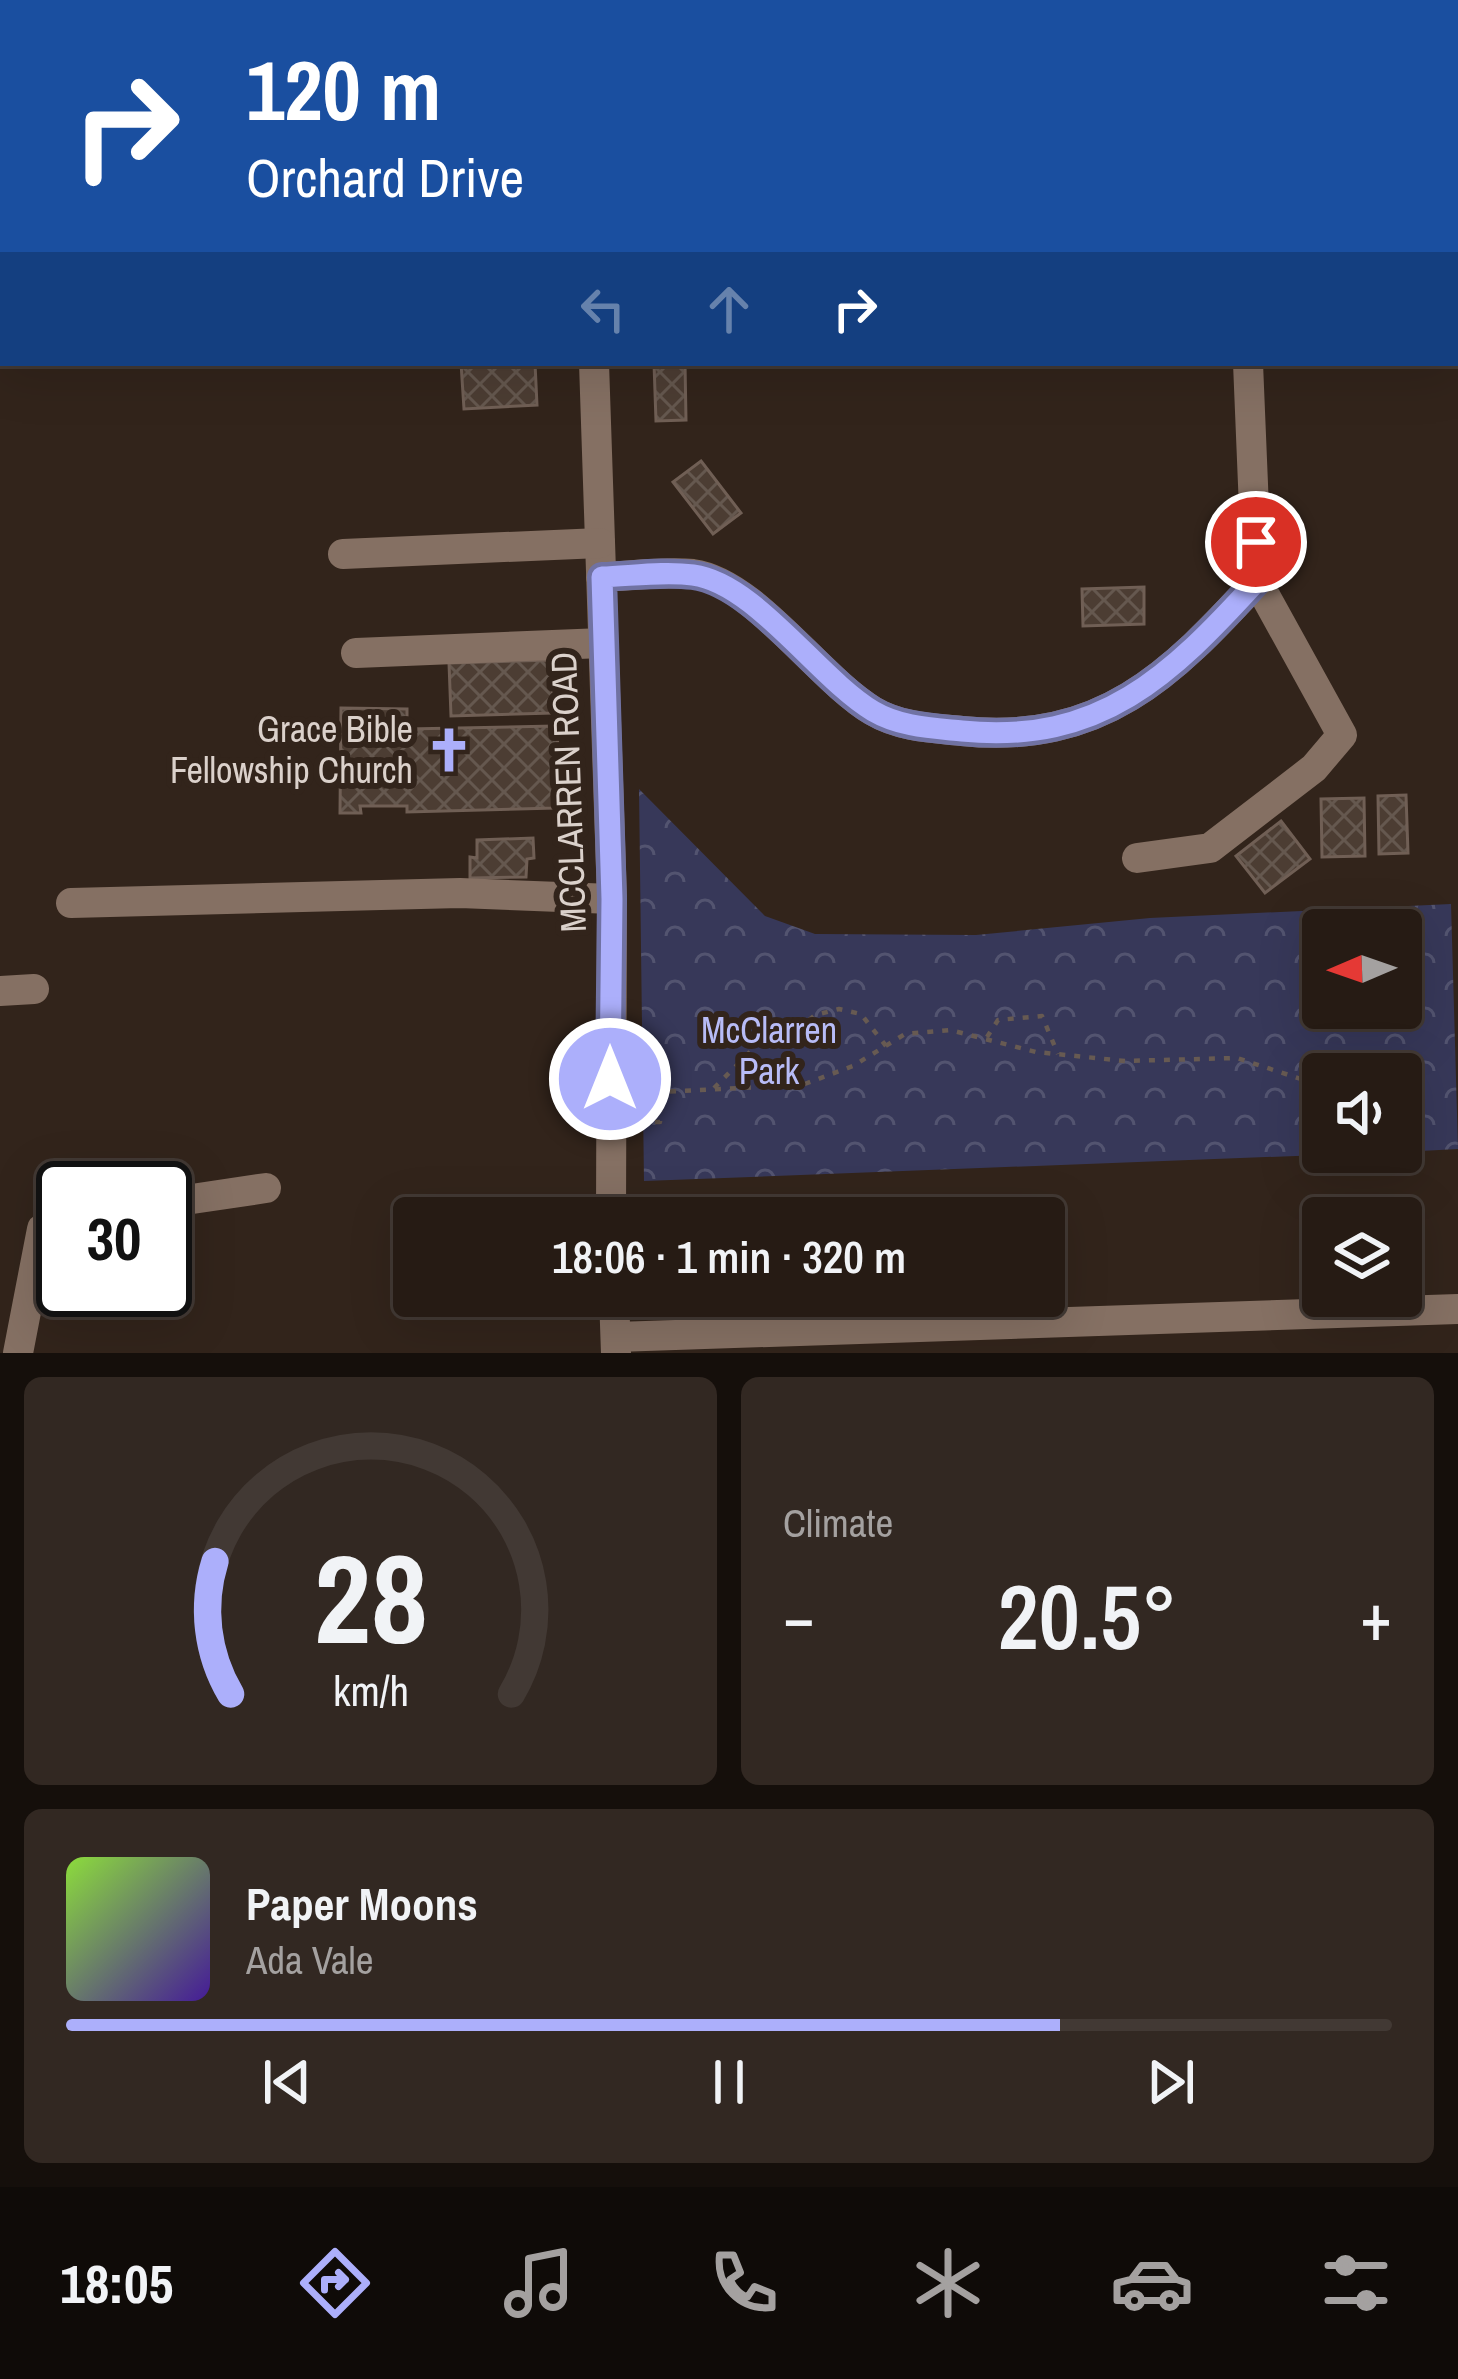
<!DOCTYPE html>
<meta charset="utf-8">
<style>
:root{--surface:#261b14;--page:#322822;--text:#f1f3f6;--muted:#a4a1a0;--line:#423934;--accent:#acaffb}
body{margin:0;font-family:"Archivo Narrow",sans-serif;background:var(--page);color:var(--text);height:100vh;display:flex;flex-direction:column;font-size:45px;white-space:nowrap}
*{box-sizing:border-box;margin:0}
p{font-size:39px;color:var(--muted)}
.icon{flex:none;width:66px;height:66px;fill:none;stroke:currentColor;stroke-width:2;stroke-linecap:round;stroke-linejoin:round}
.map{position:relative;height:1353px;overflow:hidden}
.sheet{display:flex;flex-direction:column;gap:24px;padding:24px;background:#150f0b;flex:1}
.sheet>*{flex:none}
.banner{position:absolute;left:0px;top:0px;width:1458px;height:366px;box-shadow:0 12px 48px #0002,0 0 0 3px var(--line);background:#1a4fa0;color:#fff;overflow:hidden}
.needle{width:78px;rotate:268deg}
.controls{position:absolute;left:1302px;top:909px;display:grid;gap:24px}
.controls a{display:grid;place-items:center;width:120px;height:120px;border-radius:12px;background:var(--surface);box-shadow:0 12px 48px #0002,0 0 0 3px var(--line);font-size:60px}
.speed{position:absolute;left:36px;top:1161px;display:flex;gap:24px;font-size:60px;font-weight:700;text-align:center}
.speed>*{display:grid;place-content:center;width:156px;height:156px;border-radius:50%;background:var(--surface);box-shadow:0 12px 48px #0002,0 0 0 3px var(--line);line-height:1}
.speed .limit{border:6px solid #111;border-radius:18px;background:#fff;color:#111}
.pin{position:absolute;display:grid;place-items:center;width:102px;height:102px;color:#fff;margin:-51px;border:6px solid #fff;border-radius:50%;box-shadow:0 3px 12px #0007}
.me{position:absolute;width:132px;margin:-66px;rotate:0deg;stroke-linejoin:round;filter:drop-shadow(0 0 9px #0008)}
.turn{display:flex;align-items:center;gap:42px;height:252px;padding:0 48px;font-size:54px}
.turn .icon{width:156px;height:156px;stroke-width:2.5}
.turn b{display:block;font-size:84px;line-height:102px}
.lanes{display:flex;align-items:center;height:114px;padding:0 48px;background:#0003;justify-content:center;gap:60px;direction:ltr}
.lanes .off{opacity:.35}
.big{font-size:90px;font-weight:600;line-height:1.1}
.sheet .card{flex:1;display:flex;flex-direction:column;justify-content:center;gap:18px;min-width:0;padding:0 42px;border-radius:18px;background:var(--page)}
.sheet .dial{align-items:center;gap:0}
.dial svg{height:312px;overflow:visible;fill:none;stroke:var(--line);stroke-width:7;stroke-linecap:round;text-anchor:middle}
.dial text{fill:var(--text);stroke:none}
.song{display:flex;align-items:center;gap:36px}
.cover{width:144px;height:144px;border-radius:18px;background:linear-gradient(135deg,hsl(90 70% 55%),hsl(260 70% 35%))}
.played{height:12px;border-radius:6px;background:linear-gradient(90deg,var(--accent) 75%,var(--line) 75%)}
.keys{display:flex;justify-content:space-around;direction:ltr}
.heat{display:flex;justify-content:space-between;align-items:center;font-size:66px;direction:ltr}
.sheet .tiles{flex:1;display:grid;gap:24px;grid-template-columns:1fr 1fr}
.card:last-child{grid-column:span 2}
.trip{position:absolute;left:393px;top:1197px;width:672px;height:120px;border-radius:12px;background:var(--surface);box-shadow:0 12px 48px #0002,0 0 0 3px var(--line);font-weight:600;line-height:120px;text-align:center}
.menu{display:flex;height:192px;justify-content:space-around;align-items:center;background:#0f0b08;color:var(--muted)}
.menu .icon{width:84px;height:84px}
.menu .active{color:var(--accent)}
.menu b{font-size:54px;color:var(--text)}
.map>svg:first-child{display:block}
</style>
<div class="map">
<svg width="1458" height="1353" viewBox="0 0 1458 1353">
<defs>
<pattern id="park-crowns" width="20" height="18" patternUnits="userSpaceOnUse" patternTransform="scale(3)"><rect width="20" height="18" fill="#373859"/><path d="M2 6a3 3 0 1 1 6 0M12 15a3 3 0 1 1 6 0" fill="none" stroke="#535470"/></pattern>
<pattern id="building-cross-hatch" width="8" height="8" patternUnits="userSpaceOnUse" patternTransform="scale(3)"><rect width="8" height="8" fill="#4c3d33"/><path d="M0 0l8 8M0 8l8-8" fill="none" stroke="#65584f"/></pattern>
</defs>
<rect width="100%" height="100%" fill="#32241b"/>
<path fill="url(#park-crowns)" fill-rule="evenodd" d="M639 789 765 916 815 934 976 935 1150 918 1451 904 1458 1149 1401 1152V1074H1323V1152H1398L644 1181ZM1323 930H1401V1008H1323Z"/>
<g fill="url(#building-cross-hatch)" stroke="#705f55" stroke-width="3">
<path d="M461 363H535L537 405 464 409Z"/>
<path d="M654 363H685L686 420 656 421Z"/>
<path d="M701 461 741 513 713 534 673 482Z"/>
<path d="M1144 587V624L1083 626 1082 589Z"/>
<path d="M553 660 552 713 451 716 449 663Z"/>
<path d="M341 708 407 709V729L554 726 564 770 555 808 407 812V806H360L361 813H340Z"/>
<path d="M1406 795 1408 853 1379 854 1378 796Z"/>
<path d="M1364 798 1365 856 1322 857 1321 799Z"/>
<path d="M1281 821 1310 859 1265 893 1236 856Z"/>
<path d="M533 838 534 858 527 859 526 877 470 878V857L477 858V840Z"/>
</g>
<g fill="none" stroke-linecap="round" stroke-linejoin="round">
<g stroke="#675a52" stroke-width="4.5" stroke-dasharray="6 9" stroke-linecap="butt">
<path d="M987 1037 998 1020 1042 1016 1058 1054"/>
<path d="M714 1088 758 1044 790 1036 815 1015 839 1009 861 1014 886 1046"/>
<path d="M640 1122H660V1092L802 1085 853 1066 905 1034 950 1030 1036 1052 1125 1061 1237 1058 1304 1080"/>
</g>
<g stroke="#857063" stroke-width="30">
<path d="M648 0 649 3"/>
<path d="M1075 0V3"/>
<path d="M1121 0V3"/>
<path d="M1455 135H1458"/>
<path d="M0 185 3 184"/>
<path d="M0 237 3 235"/>
<path d="M594 363 612 899 611 1218"/>
<path d="M343 554 600 543"/>
<path d="M601 577C631 576 664 571 693 574 754 582 818 678 873 711 900 727 931 728 962 731 1101 745 1171 675 1257 581"/>
<path d="M356 653 603 643"/>
<path d="M1137 858 1210 848 1314 768 1342 735 1257 581 1248 363"/>
<path d="M71 903 460 893 612 899"/>
<path d="M0 991 34 989"/>
<path d="M165 1203 266 1188"/>
<path d="M614 1296 616 1353"/>
<path d="M616 1337 1458 1309"/>
<path d="M18 1353 42 1229 63 1223"/>
</g>
</g>
<g fill="none" stroke-linecap="round" stroke-linejoin="round">
<g stroke="#7072a3" stroke-width="30">
<path id="route" d="M610 1079 612 899 602 577C631 576 664 571 693 575 755 583 818 678 873 711 900 727 932 728 962 731 1101 745 1171 675 1257 581L1256 542"/>
</g>
<use href="#route" stroke="#acaffb" stroke-width="21"/>
</g>
<defs>
<g id="church-bare" transform="scale(3.6)"><path d="M-1.2-6h2.4v3.5h3.3v2.4h-3.3V6h-2.4V-.1h-3.3v-2.4h3.3Z" fill="#acaffb" stroke="#32241b" stroke-width="2.5" paint-order="stroke"/></g>
</defs>
<g fill-rule="evenodd">
<use href="#church-bare" x="449" y="750"/>
</g>
<g text-anchor="middle" dominant-baseline="central" stroke-width="12" stroke-linejoin="round" paint-order="stroke">
<g font-size="36" fill="#dbd1cb" stroke="#32241b" text-anchor="end">
<text x="413" y="729">Grace Bible<tspan x="413" dy="41">Fellowship Church</tspan></text>
</g>
<g font-size="36" fill="#dbd1cb" stroke="#32241b">
<text transform="translate(568 792) rotate(-92)">MCCLARREN ROAD</text>
</g>
<g font-size="36" fill="#b8bcf7" stroke="#32241b">
<text x="769" y="1030">McClarren<tspan x="769" dy="41">Park</tspan></text>
</g>
</g>
</svg>
<div class="controls">
<a><svg class="needle" viewBox="-14 -14 28 28"><path d="M0-13l5 13h-10z" fill="#e53935"/><path d="M0 13l5-13h-10z" fill="#a4a1a0"/></svg></a>
<a><svg class="icon" aria-label="sound" viewBox="0 0 24 24"><path d="M4 9h4l5-4v14l-5-4H4zM17 9q2 3 0 6"/></svg></a>
<a><svg class="icon" aria-label="layers" viewBox="0 0 24 24"><path d="M12 4l9 5-9 5-9-5zM3 14l9 5 9-5"/></svg></a>
</div>
<div class="speed"><div class="limit">30</div></div>
<div class="pin" style="left:1256px;top:542px;background:#d93025"><svg class="icon" aria-label="arrive" viewBox="0 0 24 24"><path d="M6 21V4h12l-3 4 3 4H6"/></svg></div>
<svg class="me" style="left:610px;top:1079px" viewBox="-20 -20 40 40"><circle r="17" fill="#acaffb" stroke="#fff" stroke-width="3"/><path d="M0-11L8 9 0 5-8 9z" fill="#fff"/></svg>
<div class="trip">18:06 · 1 min · 320 m</div>
<div class="banner">
<div class="turn"><svg class="icon" aria-label="right" viewBox="0 0 24 24"><path d="M7 20v-9h11M14 6l5 5-5 5"/></svg><div><b>120 m</b>Orchard Drive</div></div>
<div class="lanes"><svg class="icon off" aria-label="left" viewBox="0 0 24 24"><path d="M17 20v-9H6M10 6l-5 5 5 5"/></svg><svg class="icon off" aria-label="ahead" viewBox="0 0 24 24"><path d="M12 20V5M6 11l6-6 6 6"/></svg><svg class="icon" aria-label="right" viewBox="0 0 24 24"><path d="M7 20v-9h11M14 6l5 5-5 5"/></svg></div>
</div>
</div>
<section class="sheet">
<div class="tiles">
<div class="card dial"><svg viewBox="0 0 100 80">
<path d="M14 69A42 42 0 1 1 86 69"/>
<path d="M14 69A42 42 0 0 1 10 35" stroke="#acaffb"/>
<text x="50" y="56" font-size="32" font-weight="700">28</text>
<text x="50" y="72" font-size="11">km/h</text>
</svg></div>
<div class="card"><p>Climate</p>
<div class="heat"><a>−</a><b class="big">20.5°</b><a>+</a></div>
</div>
<div class="card">
<div class="song"><i class="cover"></i><div><b>Paper Moons</b><p>Ada Vale</p></div></div>
<div class="played"></div>
<div class="keys"><svg class="icon" aria-label="previous" viewBox="0 0 24 24"><path d="M18 5L8 12l10 7zM5 5v14"/></svg><svg class="icon" aria-label="pause" viewBox="0 0 24 24"><path d="M8 5v14M16 5v14"/></svg><svg class="icon" aria-label="next" viewBox="0 0 24 24"><path d="M6 5l10 7-10 7zM19 5v14"/></svg></div>
</div>
</div>
</section>
<nav class="menu">
<b>18:05</b>
<svg class="icon active" aria-label="directions" viewBox="0 0 24 24"><path d="M12 3l9 9-9 9-9-9zM9 14v-3h6M13 9l2 2-2 2"/></svg>
<svg class="icon" aria-label="music" viewBox="0 0 24 24"><path d="M9 18V5l10-2v13"/><circle cx="6" cy="18" r="3"/><circle cx="16" cy="16" r="3"/></svg>
<svg class="icon" aria-label="phone" viewBox="0 0 24 24"><path d="M5 4h4l2 5-3 2q2 4 5 5l2-3 5 2v4C11 20 4 13 5 4z"/></svg>
<svg class="icon" aria-label="climate" viewBox="0 0 24 24"><path d="M12 3v18M4 7l16 10M4 17L20 7"/></svg>
<svg class="icon" aria-label="car" viewBox="0 0 24 24"><path d="M5 17H2v-5l4-1 3-4h7l3 4 3 1v5h-3M9 17h6M6 11h13"/><circle cx="7" cy="17" r="2"/><circle cx="17" cy="17" r="2"/></svg>
<svg class="icon" aria-label="filters" viewBox="0 0 24 24"><path d="M4 7h16M4 17h16"/><circle cx="9" cy="7" r="2"/><circle cx="15" cy="17" r="2"/></svg>
</nav>
